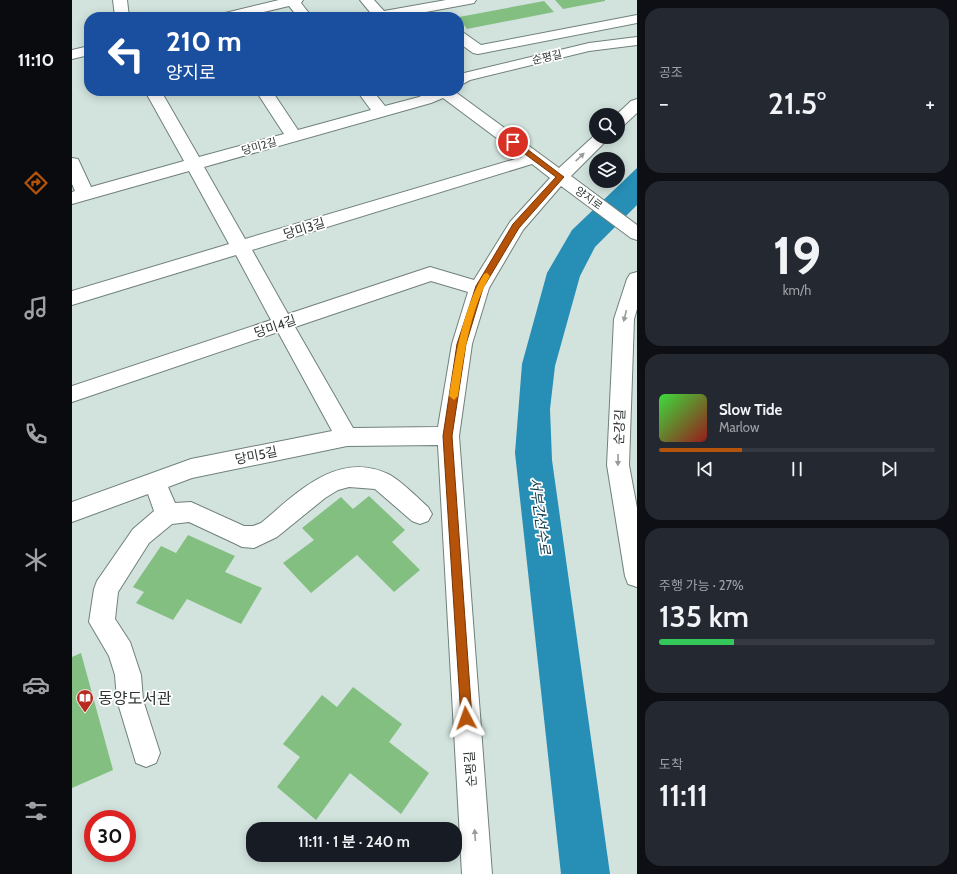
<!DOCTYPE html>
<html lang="ko">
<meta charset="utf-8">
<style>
:root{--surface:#171b24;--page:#242831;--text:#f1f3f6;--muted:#9ea1a6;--line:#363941;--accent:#b45309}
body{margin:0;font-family:Cabin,"Noto Sans KR",sans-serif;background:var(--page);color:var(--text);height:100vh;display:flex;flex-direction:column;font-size:15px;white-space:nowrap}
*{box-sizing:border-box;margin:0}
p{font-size:13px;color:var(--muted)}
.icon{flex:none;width:22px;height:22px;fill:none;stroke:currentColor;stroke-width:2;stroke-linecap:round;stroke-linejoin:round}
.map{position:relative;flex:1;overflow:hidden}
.panel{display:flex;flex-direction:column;gap:8px;padding:8px;background:#0d0f14;width:320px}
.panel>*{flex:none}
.hud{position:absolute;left:12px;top:12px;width:380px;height:84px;border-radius:16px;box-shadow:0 2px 10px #0003;background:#1a4fa0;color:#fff;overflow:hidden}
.fabs{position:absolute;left:517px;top:108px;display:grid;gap:8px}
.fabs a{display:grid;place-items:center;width:36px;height:36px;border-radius:50%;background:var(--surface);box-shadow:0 2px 10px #0003;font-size:20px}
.speed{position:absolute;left:12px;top:810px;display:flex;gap:8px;font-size:20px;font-weight:700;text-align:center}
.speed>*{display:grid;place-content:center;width:52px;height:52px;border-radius:50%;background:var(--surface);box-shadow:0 2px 10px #0003;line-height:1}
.speed .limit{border:6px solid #d22;background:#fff;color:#111}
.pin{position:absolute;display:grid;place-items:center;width:34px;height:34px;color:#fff;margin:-17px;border:2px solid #fff;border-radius:50%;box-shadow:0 1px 4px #0007}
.me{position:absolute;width:44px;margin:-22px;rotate:356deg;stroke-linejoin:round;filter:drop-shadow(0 0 3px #0008)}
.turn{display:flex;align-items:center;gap:14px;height:84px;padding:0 16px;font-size:18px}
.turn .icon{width:52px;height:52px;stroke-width:2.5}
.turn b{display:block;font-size:28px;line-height:34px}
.big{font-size:30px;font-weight:600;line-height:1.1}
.panel .card{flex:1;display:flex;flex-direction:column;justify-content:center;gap:6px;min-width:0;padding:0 14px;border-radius:16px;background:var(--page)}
.panel .dial{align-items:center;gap:0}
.dial b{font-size:52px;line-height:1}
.song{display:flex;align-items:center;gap:12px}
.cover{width:48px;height:48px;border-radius:6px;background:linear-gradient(135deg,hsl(120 70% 55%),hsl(0 70% 35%))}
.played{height:4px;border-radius:2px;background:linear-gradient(90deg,var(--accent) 30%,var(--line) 30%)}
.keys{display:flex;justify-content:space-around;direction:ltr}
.heat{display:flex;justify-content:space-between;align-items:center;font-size:22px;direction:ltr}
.charge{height:6px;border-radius:3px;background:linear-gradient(90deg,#34c759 27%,var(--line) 0)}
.trip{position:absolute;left:174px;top:822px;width:216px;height:40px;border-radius:16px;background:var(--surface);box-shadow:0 2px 10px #0003;font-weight:600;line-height:40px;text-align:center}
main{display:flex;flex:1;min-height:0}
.tab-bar{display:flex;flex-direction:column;width:72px;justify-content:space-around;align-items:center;background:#090b0e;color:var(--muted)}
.tab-bar .icon{width:28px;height:28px}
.tab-bar .on{color:var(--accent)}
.tab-bar b{font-size:18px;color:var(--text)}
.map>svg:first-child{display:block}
</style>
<main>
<nav class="tab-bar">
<b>11:10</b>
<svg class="icon on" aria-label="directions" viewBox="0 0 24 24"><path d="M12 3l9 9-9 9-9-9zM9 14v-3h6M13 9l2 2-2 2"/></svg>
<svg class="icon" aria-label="music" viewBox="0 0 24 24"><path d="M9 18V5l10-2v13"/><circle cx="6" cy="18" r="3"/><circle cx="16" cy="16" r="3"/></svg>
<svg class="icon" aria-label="phone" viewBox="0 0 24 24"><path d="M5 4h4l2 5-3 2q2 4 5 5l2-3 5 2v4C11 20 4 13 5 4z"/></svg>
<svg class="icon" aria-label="climate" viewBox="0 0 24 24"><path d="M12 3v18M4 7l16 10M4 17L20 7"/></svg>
<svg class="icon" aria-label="car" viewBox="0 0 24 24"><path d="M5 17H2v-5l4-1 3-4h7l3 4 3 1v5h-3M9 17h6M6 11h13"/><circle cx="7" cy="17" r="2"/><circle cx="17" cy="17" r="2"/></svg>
<svg class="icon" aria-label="filters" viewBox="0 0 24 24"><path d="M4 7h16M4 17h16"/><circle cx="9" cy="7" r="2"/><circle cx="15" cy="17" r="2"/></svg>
</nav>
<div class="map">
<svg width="565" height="874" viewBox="0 0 565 874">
<rect width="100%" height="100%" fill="#d2e3dd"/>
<path fill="#278eb5" d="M565 168V205L523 247 508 276 483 366 478 409 480 460 538 874H489L443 453 450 364 475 273 500 230Z"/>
<g fill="#83bf81">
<path d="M483 0H533V1L491 9Z"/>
<path d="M472 1 482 12 395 29 387 18V17Z"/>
<path d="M297 496 333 530 320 542 348 570 322 592 285 555 239 593 211 563 242 540 230 528 269 497 281 509Z"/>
<path d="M116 535 163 556 153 572 190 588 169 624 115 599 101 620 64 603 72 592 61 587 89 546 104 553Z"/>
<path d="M9 653 41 770 0 788V657Z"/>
<path d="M281 687 330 724 317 742 357 773 329 814 278 773 244 820 205 787 228 757 211 744 250 695 265 707Z"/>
</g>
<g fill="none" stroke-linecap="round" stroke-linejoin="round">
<g stroke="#70807a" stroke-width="2">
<g id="minor">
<path d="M41 0H55L57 17H43Z"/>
<path d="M207 0H231L229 3 240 17H226L217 6 171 17H147L149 14Z"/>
<path d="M288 0H302L312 11 374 0H404L402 3 397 4 327 17H302Z"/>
<path d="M565 15V23L406 54 401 53 387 43V32L392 33 409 45Z"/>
<path d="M565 37V45L517 51 398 80 387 86 388 74 517 43Z"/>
<path d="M17 46V55L0 59V50Z"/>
<path d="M73 91H89L127 157 212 134 184 91H200L226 130 299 110 285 91H301L313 106 347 97 360 91H382L487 168 524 134V137H538L499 176 565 225V240L559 238 489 186 451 230 417 288 400 344 387 436 420 874H390L366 445 275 446 120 478 96 487 103 503 119 502 172 526H181L189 523C224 494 265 450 316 474 327 479 346 498 356 507L360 514 356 521 348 524 340 521 303 489 277 487 266 490 253 498 205 537 182 548 170 547 162 543 117 522 100 524 77 543 46 592 43 619 58 642 69 675 71 700 88 753 84 763 74 767 64 763 45 700 43 675 37 656 17 622 22 589 25 581 61 529 82 511 76 494 0 522V502L119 459 260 431 206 332 0 402V386L199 320 164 255 0 305V291L157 244 117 171 0 204V192L3 191 0 184V158L6 159 19 187 112 161ZM371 98 450 157 173 239 132 167 359 103ZM460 164 478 178 438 222 402 280 358 267 216 314 180 250ZM359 281 396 292 380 344 366 427 281 428 223 327Z"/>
<path d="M565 99V113L552 125 546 127V115H544L559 101Z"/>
<path d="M565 272V309L562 319 557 465 565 508V587L556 584 553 576 535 465 542 319 555 279 558 274Z"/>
</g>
</g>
<use href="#minor" fill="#fff" fill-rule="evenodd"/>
</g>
<defs><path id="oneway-solid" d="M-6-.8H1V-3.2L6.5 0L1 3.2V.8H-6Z"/></defs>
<g fill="#989b9a">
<use href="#oneway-solid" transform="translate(508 157) rotate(-43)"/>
<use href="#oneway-solid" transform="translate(553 316) rotate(104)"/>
<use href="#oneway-solid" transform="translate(546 460) rotate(91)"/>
<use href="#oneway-solid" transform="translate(403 835) rotate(-94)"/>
</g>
<path fill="#b45309" stroke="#753606" d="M438 140H443L492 177 447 228 411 288 394 344 380 436 400 718 398 722 394 723 391 722 389 718 371 436 385 344 404 286 441 224 484 177 438 143Z"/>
<path fill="#f59e0b" d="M415 273 418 276C397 312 392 356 386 396L382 400 377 396C384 355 390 310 412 274Z"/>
<defs>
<g id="library-pin" transform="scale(0.9)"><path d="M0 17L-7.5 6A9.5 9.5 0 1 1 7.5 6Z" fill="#b82a1f" stroke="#fff"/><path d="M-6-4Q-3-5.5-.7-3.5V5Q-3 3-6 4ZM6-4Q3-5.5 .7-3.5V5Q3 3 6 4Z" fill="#fff"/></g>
</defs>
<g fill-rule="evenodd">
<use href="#library-pin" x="13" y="698"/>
</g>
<g text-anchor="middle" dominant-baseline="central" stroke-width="3.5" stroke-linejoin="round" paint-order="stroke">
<g font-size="11" fill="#303735" stroke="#fff">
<text transform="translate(475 57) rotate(-13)">순평길</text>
<text transform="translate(187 146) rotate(-16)">당미2길</text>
<text transform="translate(517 198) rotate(36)">양지로</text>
</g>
<g font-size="13" fill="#303735" stroke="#fff">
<text transform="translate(232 228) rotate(-17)">당미3길</text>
<text transform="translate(203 326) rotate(-19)">당미4길</text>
<text transform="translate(547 427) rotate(-88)">순강길</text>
<text transform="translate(184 455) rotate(-12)">당미5길</text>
<text transform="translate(398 769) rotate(-94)">순평길</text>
</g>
<g font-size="14" font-style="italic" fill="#0e394b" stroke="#fff">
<text transform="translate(468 516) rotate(82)">서부간선수로</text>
</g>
<g font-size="16" fill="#303735" stroke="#fff" text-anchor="start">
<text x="26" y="698">동양도서관</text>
</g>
</g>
</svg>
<div class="fabs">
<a><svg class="icon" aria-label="search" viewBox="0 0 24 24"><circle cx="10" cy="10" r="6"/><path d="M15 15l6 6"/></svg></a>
<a><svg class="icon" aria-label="layers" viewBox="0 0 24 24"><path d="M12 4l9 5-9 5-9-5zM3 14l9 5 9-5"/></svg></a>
</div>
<div class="speed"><div class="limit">30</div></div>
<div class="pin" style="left:441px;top:142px;background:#d93025"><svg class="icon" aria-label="arrive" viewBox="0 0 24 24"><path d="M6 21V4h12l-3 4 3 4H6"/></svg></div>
<svg class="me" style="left:394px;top:718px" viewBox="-20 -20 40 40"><path d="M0-17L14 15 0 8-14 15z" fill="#b45309" stroke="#fff" stroke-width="4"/></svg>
<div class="trip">11:11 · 1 분 · 240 m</div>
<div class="hud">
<div class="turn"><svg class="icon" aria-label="left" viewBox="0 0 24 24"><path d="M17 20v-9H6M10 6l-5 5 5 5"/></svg><div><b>210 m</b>양지로</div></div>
</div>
</div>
<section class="panel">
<div class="card"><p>공조</p>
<div class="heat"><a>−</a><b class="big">21.5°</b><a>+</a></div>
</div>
<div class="card dial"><b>19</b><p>km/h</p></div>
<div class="card">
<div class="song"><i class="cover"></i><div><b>Slow Tide</b><p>Marlow</p></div></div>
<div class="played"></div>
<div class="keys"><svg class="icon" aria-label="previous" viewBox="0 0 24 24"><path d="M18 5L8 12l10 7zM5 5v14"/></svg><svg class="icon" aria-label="pause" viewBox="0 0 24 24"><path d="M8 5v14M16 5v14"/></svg><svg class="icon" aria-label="next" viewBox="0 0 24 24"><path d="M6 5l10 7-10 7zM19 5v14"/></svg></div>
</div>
<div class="card"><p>주행 가능 · 27%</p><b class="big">135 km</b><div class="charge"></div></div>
<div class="card"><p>도착</p><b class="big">11:11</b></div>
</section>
</main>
